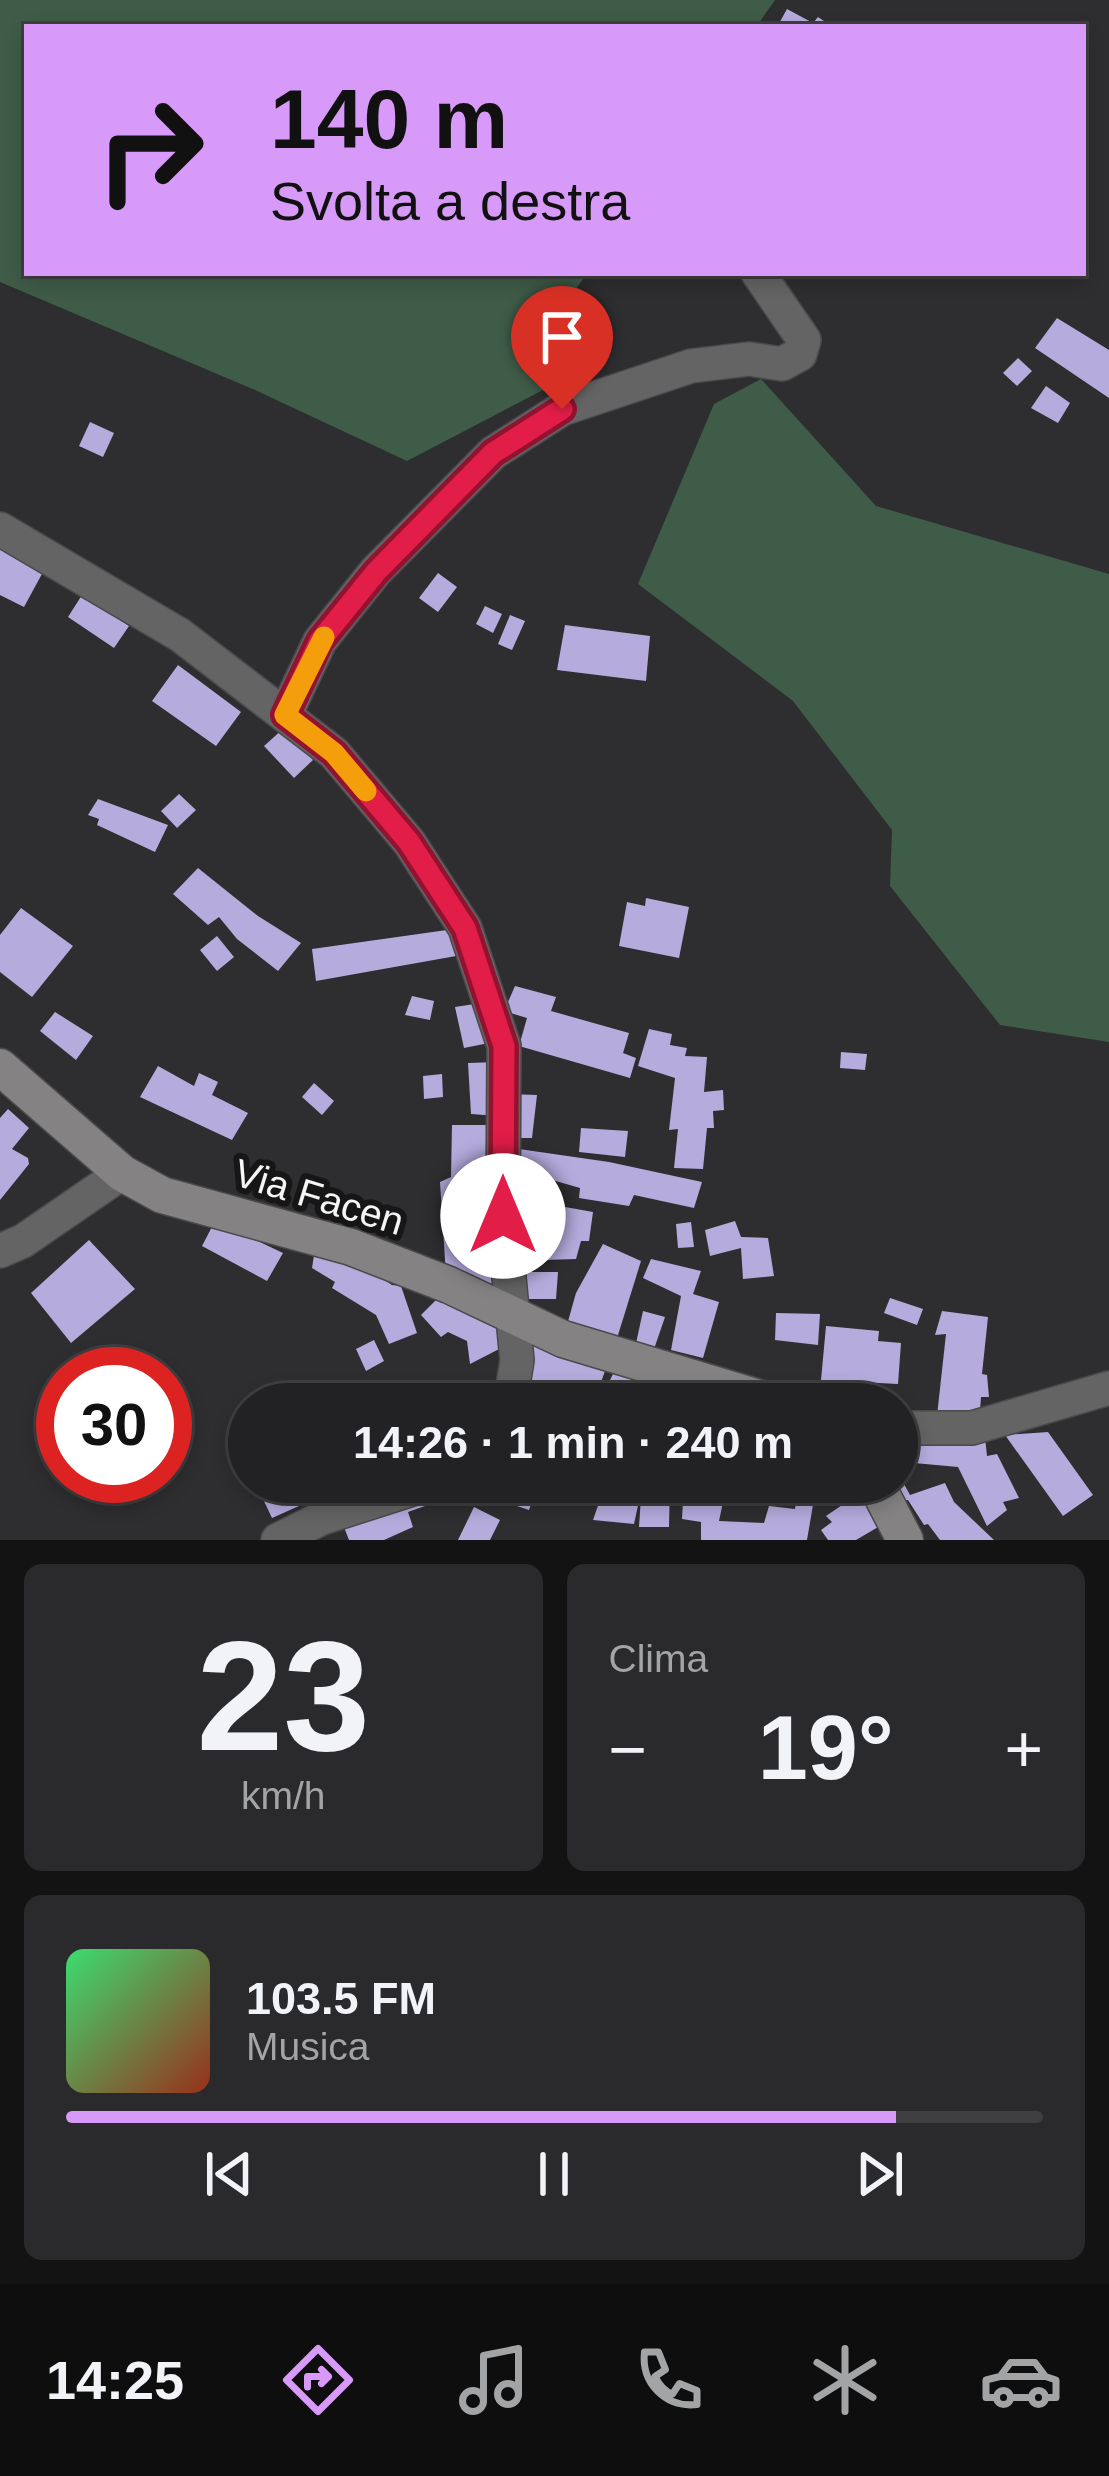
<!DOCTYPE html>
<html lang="it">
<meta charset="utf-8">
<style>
:root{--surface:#222224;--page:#2a2a2c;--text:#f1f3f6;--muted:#a2a4a6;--line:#3f3f41;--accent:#d89af8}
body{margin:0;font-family:Helvetica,sans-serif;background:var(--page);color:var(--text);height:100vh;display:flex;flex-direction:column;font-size:45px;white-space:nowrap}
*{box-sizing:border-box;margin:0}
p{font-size:39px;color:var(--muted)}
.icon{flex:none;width:66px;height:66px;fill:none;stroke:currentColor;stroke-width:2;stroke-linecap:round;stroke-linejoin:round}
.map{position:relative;height:1540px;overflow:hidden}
.panel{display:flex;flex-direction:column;gap:24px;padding:24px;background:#131314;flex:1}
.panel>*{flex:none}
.banner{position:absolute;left:24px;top:24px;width:1062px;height:252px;border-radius:0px;box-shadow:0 6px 18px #0003,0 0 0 3px var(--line);background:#d89af8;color:#111;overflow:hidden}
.speed{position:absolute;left:36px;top:1347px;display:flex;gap:24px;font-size:60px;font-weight:700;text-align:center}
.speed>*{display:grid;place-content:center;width:156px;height:156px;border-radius:50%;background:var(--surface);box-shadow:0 6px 18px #0003,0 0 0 3px var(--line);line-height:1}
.speed .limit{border:18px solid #d22;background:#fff;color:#111}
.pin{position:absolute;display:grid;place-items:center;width:102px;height:102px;color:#fff;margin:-123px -51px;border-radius:50% 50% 50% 0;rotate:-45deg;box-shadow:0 0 12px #0007}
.pin .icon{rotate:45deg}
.me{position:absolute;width:132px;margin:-66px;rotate:0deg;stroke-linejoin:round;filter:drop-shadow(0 0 9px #0008)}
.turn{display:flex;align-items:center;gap:42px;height:252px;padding:0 48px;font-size:54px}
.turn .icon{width:156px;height:156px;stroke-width:2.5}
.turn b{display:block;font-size:84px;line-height:102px}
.big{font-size:90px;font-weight:800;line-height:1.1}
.panel .card{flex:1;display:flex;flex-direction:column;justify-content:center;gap:18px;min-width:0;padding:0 42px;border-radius:18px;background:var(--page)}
.panel .dial{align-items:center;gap:0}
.dial b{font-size:156px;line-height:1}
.song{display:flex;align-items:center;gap:36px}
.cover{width:144px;height:144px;border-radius:18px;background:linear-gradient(135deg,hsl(140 70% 55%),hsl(10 70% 35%))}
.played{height:12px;border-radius:6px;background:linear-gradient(90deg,var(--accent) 85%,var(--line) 85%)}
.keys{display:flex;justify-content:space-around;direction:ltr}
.heat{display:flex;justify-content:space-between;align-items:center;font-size:66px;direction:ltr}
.panel .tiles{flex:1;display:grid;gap:24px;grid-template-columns:1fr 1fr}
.card:last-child{grid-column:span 2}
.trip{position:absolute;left:228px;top:1383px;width:690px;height:120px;border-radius:60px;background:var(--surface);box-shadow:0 6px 18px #0003,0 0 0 3px var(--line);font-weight:800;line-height:120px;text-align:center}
.menu{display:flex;height:192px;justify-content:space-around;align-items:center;background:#0e0e0e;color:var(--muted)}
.menu .icon{width:84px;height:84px}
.menu .on{color:var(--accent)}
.menu b{font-size:54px;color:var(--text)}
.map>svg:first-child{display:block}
</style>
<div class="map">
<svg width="1109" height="1540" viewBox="0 0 1109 1540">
<rect width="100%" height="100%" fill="#2e2d30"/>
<g fill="#3f5c48">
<path d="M0 0H775L756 27H27V273H587L550 327 566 378 407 461 255 390 0 282Z"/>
<path d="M761 379 876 506 1109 574V1042L1000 1025 890 886 892 830 793 701 638 584 714 404Z"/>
</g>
<g fill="#b5abdd">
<path d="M787 9 813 23 818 17 833 27H777Z"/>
<path d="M1057 318 1109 350V398L1035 348Z"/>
<path d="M1018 358 1032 371 1017 386 1003 373Z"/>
<path d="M1046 386 1070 403 1058 423 1031 408Z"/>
<path d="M90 422 114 433 103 457 79 446Z"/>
<path d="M0 549 43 572 24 607 0 595Z"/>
<path d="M438 573 457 587 438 612 419 598Z"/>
<path d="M82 595 129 626 114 648 68 617Z"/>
<path d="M485 606 502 614 493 633 476 624Z"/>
<path d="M510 615 525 621 512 650 498 644Z"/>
<path d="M565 625 650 636 646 681 557 670Z"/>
<path d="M178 665 241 712 216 746 152 701Z"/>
<path d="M284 728 313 760 294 778 264 746Z"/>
<path d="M179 794 196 810 177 828 161 811Z"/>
<path d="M98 799 168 825 155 852 97 825 99 819 88 815Z"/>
<path d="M198 868 258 916 301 943 278 971 237 939 219 917 208 925 173 894Z"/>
<path d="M646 898 689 907 679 958 619 946 627 902 645 906Z"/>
<path d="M21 908 73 946 32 997 0 972V935Z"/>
<path d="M454 929 456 956 316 981 312 949Z"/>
<path d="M217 936 234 957 217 971 200 950Z"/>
<path d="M515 986 556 997 551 1011 629 1033 623 1053 636 1058 630 1078 519 1046 527 1018 504 1011Z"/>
<path d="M412 996 434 1001 430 1020 405 1015Z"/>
<path d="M481 1003 489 1043 464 1048 455 1007Z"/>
<path d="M55 1012 93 1036 76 1060 40 1031Z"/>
<path d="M649 1029 672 1034 670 1045 687 1048 685 1056 707 1057 704 1092 723 1090 724 1110 713 1111 714 1128H707L703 1169 674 1168 678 1129 669 1130 675 1078 638 1066Z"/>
<path d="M841 1052 867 1054 865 1070 840 1068Z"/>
<path d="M497 1062 498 1116 471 1114 468 1063Z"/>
<path d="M158 1066 194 1086 199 1073 218 1082 212 1095 248 1113 232 1140 140 1097Z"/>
<path d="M442 1074 443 1097 424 1099 423 1076Z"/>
<path d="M314 1083 334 1101 322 1115 302 1097Z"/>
<path d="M507 1094 537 1095 532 1138H506Z"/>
<path d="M8 1109 29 1128 12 1149 28 1158 29 1164 0 1200V1118Z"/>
<path d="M452 1125H493V1286L446 1275 440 1182 451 1177Z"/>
<path d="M581 1128 628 1131 625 1157 579 1152Z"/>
<path d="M512 1148 609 1162 702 1182 694 1208 634 1195 629 1206 579 1198 580 1188 545 1178 541 1192 507 1186Z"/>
<path d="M554 1205 593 1212 589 1241H581L576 1259 512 1261V1236L549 1235Z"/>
<path d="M215 1221 283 1253 267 1281 202 1246Z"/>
<path d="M735 1221 741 1237 768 1238 774 1276 743 1279 741 1248 710 1256 705 1230Z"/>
<path d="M691 1222 694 1247 678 1248 676 1224Z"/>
<path d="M89 1240 135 1289 71 1343 31 1293Z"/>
<path d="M603 1244 641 1261 614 1348 565 1332 576 1293Z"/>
<path d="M315 1249 351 1257 392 1285 401 1286 417 1333 389 1344 376 1315 332 1288 335 1282 312 1268Z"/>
<path d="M651 1259 701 1271 693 1294 719 1302 703 1358 671 1350 681 1296 643 1278Z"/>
<path d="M527 1272H558L556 1299H526Z"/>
<path d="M447 1289 498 1327 507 1345 470 1364 467 1341 448 1332 441 1337 421 1315Z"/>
<path d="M890 1298 923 1309 917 1325 884 1313Z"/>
<path d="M643 1311 665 1317 654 1349 635 1348Z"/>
<path d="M942 1311 988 1317 982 1374 987 1375 989 1397H981L979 1423 936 1425 946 1334 935 1335Z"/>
<path d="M776 1313 820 1314 818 1345 775 1340Z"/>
<path d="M826 1326 879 1331 878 1341 901 1343 898 1384 821 1380Z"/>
<path d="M374 1340 384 1361 366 1371 356 1349Z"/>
<path d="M531 1342 610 1357 595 1399 584 1397 583 1404H562L547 1400 548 1396 522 1390Z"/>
<path d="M615 1370 669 1384 663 1404H628L603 1394Z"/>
<path d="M476 1383 503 1384 495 1404H452L455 1392 472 1397Z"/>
<path d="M1048 1432 1093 1495 1063 1516 1005 1435Z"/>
<path d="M985 1437 987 1456 997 1454 1019 1498 1003 1502 1007 1510 987 1526 958 1467 914 1463 911 1441Z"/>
<path d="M897 1471 910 1495 945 1483 954 1502 994 1540H940L928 1524 924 1525 908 1500 891 1503 879 1482H897Z"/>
<path d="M255 1482H306L317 1498 272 1518Z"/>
<path d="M494 1482H539L529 1510 490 1497Z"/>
<path d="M642 1482H670L669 1527H639Z"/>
<path d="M684 1482H694V1500L723 1502 719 1521 764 1523 769 1506 795 1509 797 1495 814 1499 807 1540H701V1522L682 1519Z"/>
<path d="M867 1488 885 1523 856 1540H828L821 1530 832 1522 826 1516Z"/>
<path d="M423 1494 425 1506 408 1512 413 1527 384 1540H349L340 1517Z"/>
<path d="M602 1494 639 1501 634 1524 593 1520Z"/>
<path d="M474 1507 500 1520 490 1540H458Z"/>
</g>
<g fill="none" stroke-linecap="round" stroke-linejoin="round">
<g stroke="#4a494c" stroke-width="36">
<g id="street">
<path d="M0 529 180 635 334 753 409 842 465 928 504 1046 503 1216 517 1360 510 1404"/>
<path d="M285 715 320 641 376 571 493 453 562 409 691 366 749 359 782 364 800 354 804 340 758 273"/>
<path d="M0 1251 23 1241 122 1173"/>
<path d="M897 1428H972L1109 1388"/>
<path d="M278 1540 322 1518 434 1482"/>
</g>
</g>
<g stroke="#4a494c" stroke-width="39">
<g id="secondary">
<path d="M0 1067 122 1173 162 1195 351 1247 449 1285 563 1339 779 1404"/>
<path d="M875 1482 905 1540"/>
</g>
</g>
<use href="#street" stroke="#656464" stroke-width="33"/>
<use href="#secondary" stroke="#848282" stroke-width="36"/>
</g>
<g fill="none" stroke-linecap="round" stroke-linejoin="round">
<g stroke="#92132f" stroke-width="30">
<path id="route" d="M503 1216 504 1046 465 928 409 842 334 753 285 715 320 641 376 572 493 453 562 409"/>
</g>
<use href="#route" stroke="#e11d48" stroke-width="21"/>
<path stroke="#f59e0b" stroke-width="21" d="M324 637 285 715 334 753 366 791"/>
</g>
<g text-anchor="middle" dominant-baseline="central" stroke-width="12" stroke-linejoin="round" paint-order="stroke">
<g font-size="39" fill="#f5f5f6" stroke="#161617">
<text transform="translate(319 1197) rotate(17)">Via Facen</text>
</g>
</g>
</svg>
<div class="speed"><div class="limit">30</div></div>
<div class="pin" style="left:562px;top:409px;background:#d93025"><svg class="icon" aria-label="arrive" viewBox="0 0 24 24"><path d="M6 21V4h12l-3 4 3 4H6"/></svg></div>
<svg class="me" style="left:503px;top:1216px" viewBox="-20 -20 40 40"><circle r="19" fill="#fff"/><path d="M0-13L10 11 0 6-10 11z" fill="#e11d48"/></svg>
<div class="trip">14:26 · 1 min · 240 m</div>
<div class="banner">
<div class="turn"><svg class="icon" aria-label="right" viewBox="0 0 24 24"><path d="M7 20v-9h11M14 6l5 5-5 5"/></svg><div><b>140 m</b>Svolta a destra</div></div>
</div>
</div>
<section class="panel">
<div class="tiles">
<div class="card dial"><b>23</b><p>km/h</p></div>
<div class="card"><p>Clima</p>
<div class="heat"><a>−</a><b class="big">19°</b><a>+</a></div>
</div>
<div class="card">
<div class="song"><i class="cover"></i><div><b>103.5 FM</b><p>Musica</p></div></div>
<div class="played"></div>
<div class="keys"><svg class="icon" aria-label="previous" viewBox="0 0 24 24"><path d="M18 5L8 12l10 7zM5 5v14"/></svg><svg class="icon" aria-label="pause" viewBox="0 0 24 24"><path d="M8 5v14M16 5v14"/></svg><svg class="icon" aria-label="next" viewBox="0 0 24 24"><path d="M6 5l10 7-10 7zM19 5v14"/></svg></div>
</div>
</div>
</section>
<nav class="menu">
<b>14:25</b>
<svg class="icon on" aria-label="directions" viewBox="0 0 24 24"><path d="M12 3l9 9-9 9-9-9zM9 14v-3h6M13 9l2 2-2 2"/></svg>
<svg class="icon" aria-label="music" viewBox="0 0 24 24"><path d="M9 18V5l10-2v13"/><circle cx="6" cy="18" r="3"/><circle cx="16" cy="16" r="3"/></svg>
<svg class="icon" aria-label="phone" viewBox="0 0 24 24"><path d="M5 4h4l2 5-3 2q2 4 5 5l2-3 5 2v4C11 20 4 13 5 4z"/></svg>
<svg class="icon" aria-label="climate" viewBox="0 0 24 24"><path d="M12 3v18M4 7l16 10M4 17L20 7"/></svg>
<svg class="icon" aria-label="car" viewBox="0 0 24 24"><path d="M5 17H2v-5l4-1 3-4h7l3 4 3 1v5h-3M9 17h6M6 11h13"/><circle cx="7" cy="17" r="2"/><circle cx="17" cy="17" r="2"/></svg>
</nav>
